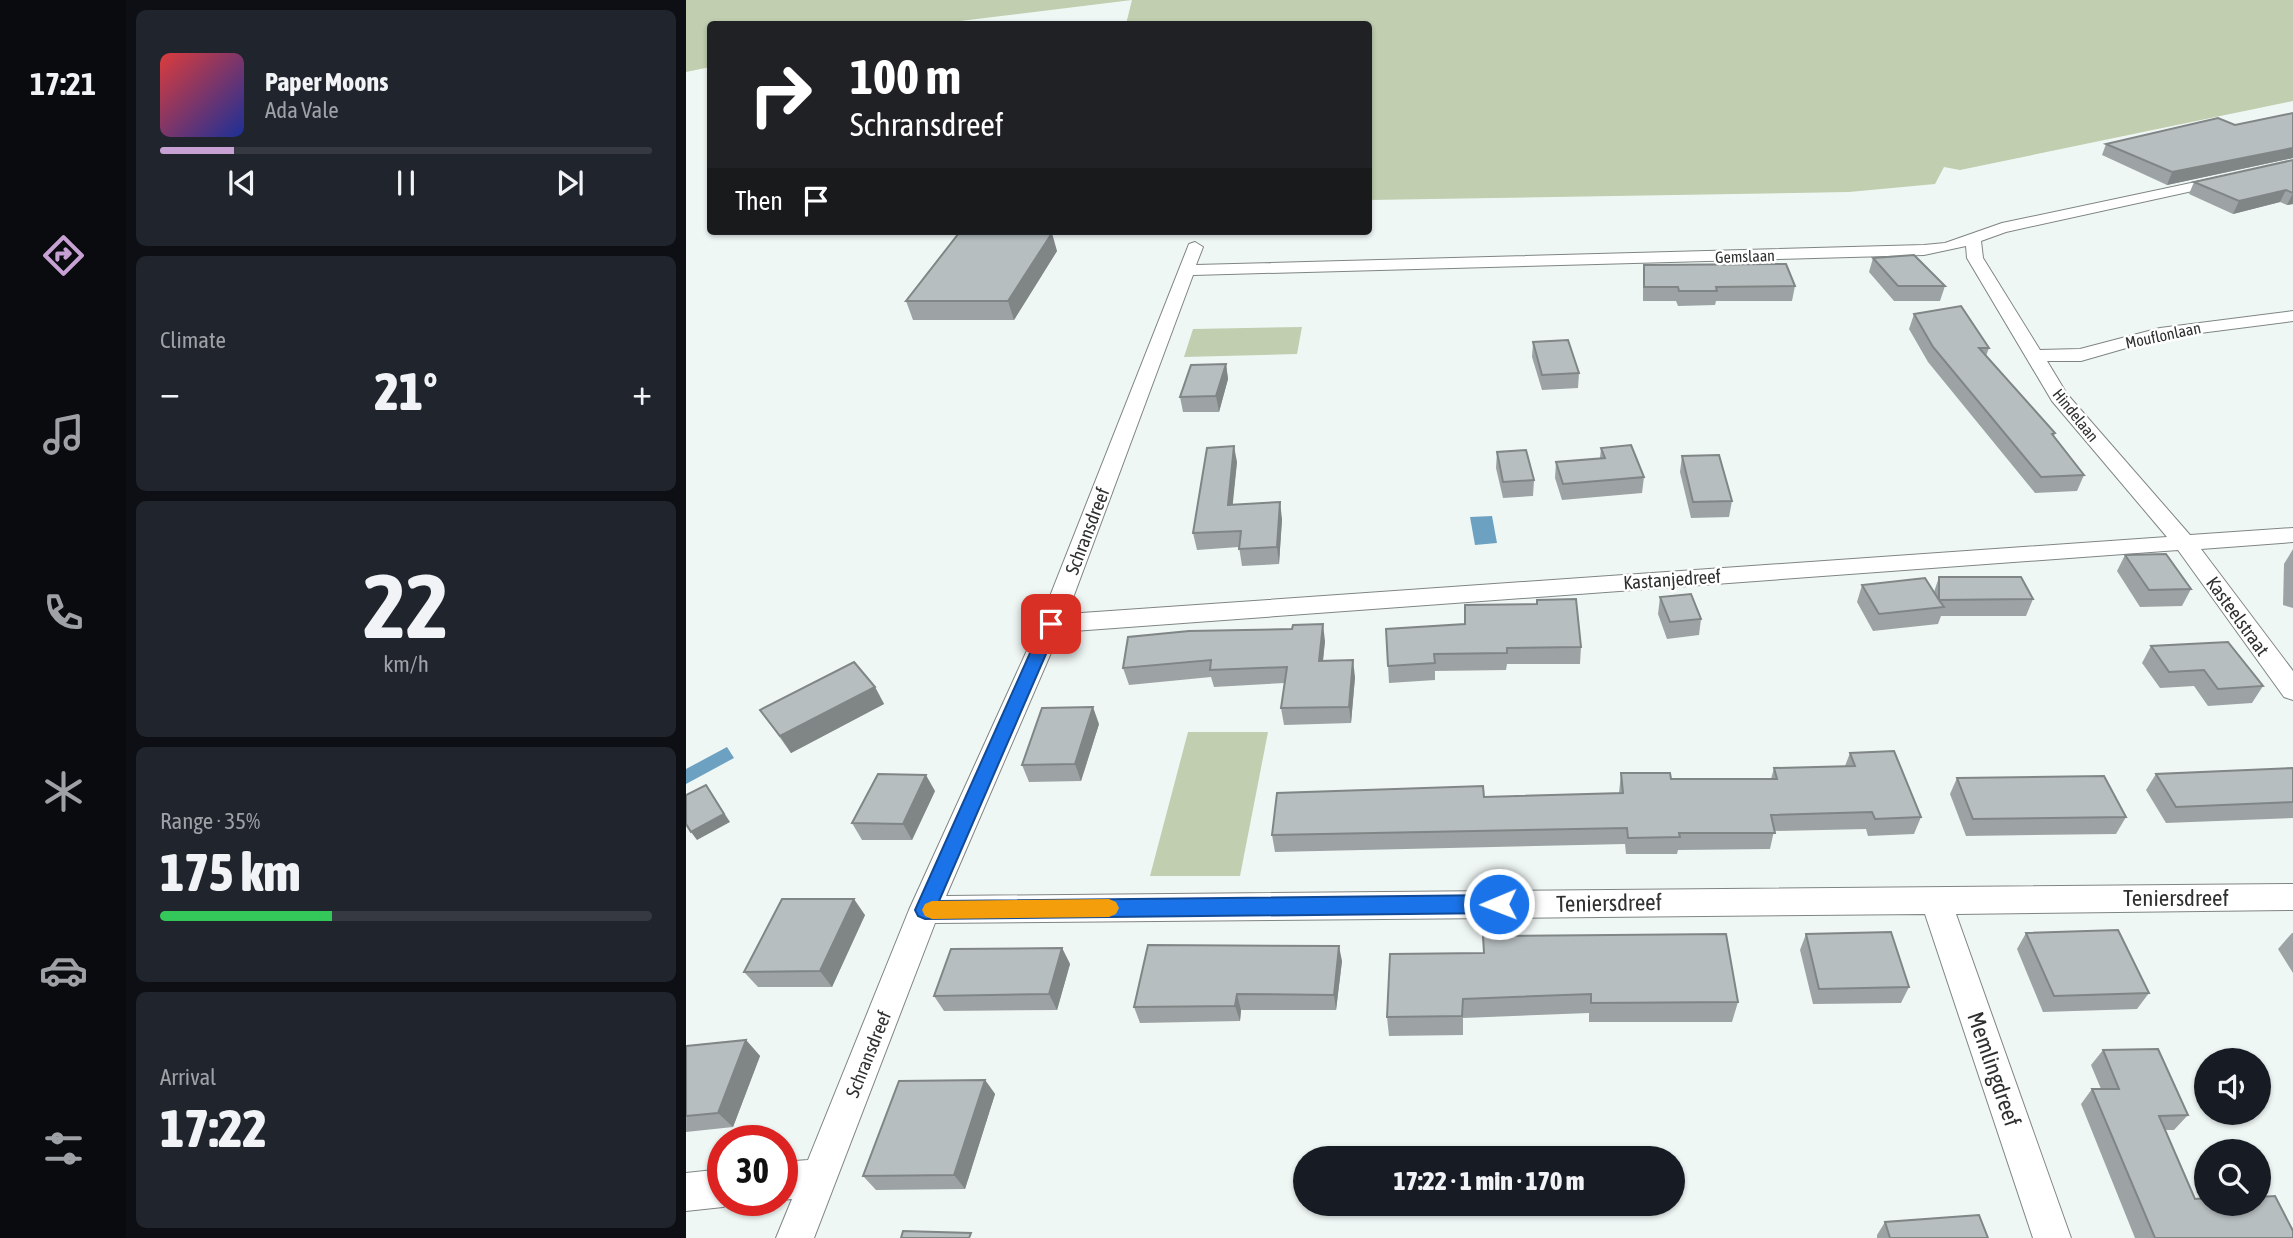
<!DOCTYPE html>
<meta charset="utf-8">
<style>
:root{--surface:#171b24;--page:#20242c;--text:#f1f3f6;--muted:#9ea1a6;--line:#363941;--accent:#c7a1d3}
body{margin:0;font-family:"Asap Condensed",sans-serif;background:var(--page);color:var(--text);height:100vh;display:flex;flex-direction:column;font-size:26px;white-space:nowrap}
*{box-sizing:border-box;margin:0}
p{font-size:23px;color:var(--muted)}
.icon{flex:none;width:38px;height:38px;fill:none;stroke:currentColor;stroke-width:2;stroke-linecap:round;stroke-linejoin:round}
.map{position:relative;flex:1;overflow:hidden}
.panel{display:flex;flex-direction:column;gap:10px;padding:10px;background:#0d0f14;width:560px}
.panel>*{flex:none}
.top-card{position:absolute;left:21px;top:21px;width:665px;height:214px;border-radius:7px;box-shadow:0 2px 5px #0004;background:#202124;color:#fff;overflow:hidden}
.tools{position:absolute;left:1508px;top:1048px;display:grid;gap:14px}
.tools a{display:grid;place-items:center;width:77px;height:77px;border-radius:50%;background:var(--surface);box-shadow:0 2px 5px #0004;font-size:35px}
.speed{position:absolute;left:21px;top:1125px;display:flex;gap:14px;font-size:35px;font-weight:700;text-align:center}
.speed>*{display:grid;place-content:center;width:91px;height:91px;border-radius:50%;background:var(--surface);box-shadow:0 2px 5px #0004;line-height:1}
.speed .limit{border:10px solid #d22;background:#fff;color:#111}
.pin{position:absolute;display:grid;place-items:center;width:60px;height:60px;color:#fff;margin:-30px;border-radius:14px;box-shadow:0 4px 10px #0006}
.me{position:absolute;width:77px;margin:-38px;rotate:269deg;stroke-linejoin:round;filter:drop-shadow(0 0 5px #0008)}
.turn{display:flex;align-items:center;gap:24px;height:147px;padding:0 28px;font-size:32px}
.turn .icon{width:91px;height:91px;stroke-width:2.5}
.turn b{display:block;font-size:49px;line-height:60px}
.then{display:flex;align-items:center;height:66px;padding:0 28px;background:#0003;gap:14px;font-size:26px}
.big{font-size:52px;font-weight:800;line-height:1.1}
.panel .widget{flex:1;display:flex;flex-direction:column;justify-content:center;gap:10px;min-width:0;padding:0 24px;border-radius:10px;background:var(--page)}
.panel .dial{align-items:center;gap:0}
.dial b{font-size:91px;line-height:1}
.song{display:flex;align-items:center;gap:21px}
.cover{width:84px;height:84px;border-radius:10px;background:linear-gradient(135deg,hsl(0 70% 55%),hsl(230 70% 35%))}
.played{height:7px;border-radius:4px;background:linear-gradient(90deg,var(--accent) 15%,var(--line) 15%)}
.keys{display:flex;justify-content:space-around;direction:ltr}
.heat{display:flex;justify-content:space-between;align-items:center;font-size:38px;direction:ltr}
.charge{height:10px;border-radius:5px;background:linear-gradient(90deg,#34c759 35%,var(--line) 0)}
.trip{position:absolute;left:607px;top:1146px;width:392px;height:70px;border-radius:35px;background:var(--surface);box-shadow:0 2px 5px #0004;font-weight:800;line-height:70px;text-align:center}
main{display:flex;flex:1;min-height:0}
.tab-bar{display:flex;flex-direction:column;width:126px;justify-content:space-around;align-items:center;background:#090b0e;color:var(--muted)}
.tab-bar .icon{width:49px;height:49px}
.tab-bar .selected{color:var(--accent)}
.tab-bar b{font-size:32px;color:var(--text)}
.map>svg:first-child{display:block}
</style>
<main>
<nav class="tab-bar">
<b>17:21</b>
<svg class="icon selected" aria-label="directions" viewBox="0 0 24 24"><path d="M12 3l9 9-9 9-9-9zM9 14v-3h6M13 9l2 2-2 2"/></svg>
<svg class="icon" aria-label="music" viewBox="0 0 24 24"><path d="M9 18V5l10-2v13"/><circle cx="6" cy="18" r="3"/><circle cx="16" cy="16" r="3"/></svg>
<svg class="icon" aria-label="phone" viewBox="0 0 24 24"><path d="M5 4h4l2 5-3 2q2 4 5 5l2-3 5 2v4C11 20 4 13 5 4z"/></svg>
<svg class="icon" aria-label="climate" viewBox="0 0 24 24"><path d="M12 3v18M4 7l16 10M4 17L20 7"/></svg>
<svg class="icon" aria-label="car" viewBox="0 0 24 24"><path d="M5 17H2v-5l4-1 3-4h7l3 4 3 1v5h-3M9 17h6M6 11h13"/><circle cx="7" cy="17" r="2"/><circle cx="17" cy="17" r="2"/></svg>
<svg class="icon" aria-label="filters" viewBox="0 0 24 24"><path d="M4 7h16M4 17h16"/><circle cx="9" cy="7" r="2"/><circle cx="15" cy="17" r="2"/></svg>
</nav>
<section class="panel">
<div class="widget">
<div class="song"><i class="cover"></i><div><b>Paper Moons</b><p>Ada Vale</p></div></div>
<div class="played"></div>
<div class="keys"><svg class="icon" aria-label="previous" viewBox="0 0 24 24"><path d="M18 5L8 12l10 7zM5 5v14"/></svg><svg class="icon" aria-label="pause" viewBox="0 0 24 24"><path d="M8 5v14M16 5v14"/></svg><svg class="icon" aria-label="next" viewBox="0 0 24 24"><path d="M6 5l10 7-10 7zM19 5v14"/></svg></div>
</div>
<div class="widget"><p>Climate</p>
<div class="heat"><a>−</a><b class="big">21°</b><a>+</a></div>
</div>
<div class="widget dial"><b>22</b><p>km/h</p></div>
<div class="widget"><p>Range · 35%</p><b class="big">175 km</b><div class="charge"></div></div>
<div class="widget"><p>Arrival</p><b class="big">17:22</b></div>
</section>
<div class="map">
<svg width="1607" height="1238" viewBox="0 0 1607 1238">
<rect width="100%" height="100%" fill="#eff7f5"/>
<g fill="#c1ceaf">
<path d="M0 0H1607V101L1274 170 1258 167 1249 184 1163 192 683 200 682 24H440L446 0 249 24H24V67L0 72Z"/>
<path d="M616 327 611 354 498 357 507 329Z"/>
<path d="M502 732H582L554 876H464Z"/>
</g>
<g fill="#6da1c1">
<path d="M806 516 811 543 789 545 784 517Z"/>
<path d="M41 747 48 758 0 784V769Z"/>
</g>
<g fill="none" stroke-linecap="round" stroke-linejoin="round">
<g stroke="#7f8584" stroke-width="2">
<g id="street">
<path d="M1538 176 1543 177V183L1320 232 1295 241 1297 258 1354 350 1394 349 1474 328 1607 311V321L1475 338 1395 361H1361L1381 394 1504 535 1607 528V542L1515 549 1607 671V700L1598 697 1492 550 374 632 260 896 1607 884V910L1270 914 1385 1238H1347L1239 914 249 923 128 1238H90L106 1199 96 1200V1162L122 1160 223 910 353 624 503 244 509 242 517 247 510 265 1238 245 1259 243 1316 223ZM1280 246 1281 258 1366 401 1481 537 381 614 507 275 1238 255Z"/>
<path d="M37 1169V1200L50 1201 37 1207 0 1211V1173Z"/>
</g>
</g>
<use href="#street" fill="#fff" fill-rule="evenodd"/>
</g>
<g fill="#9da3a4">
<path d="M1607 113V158L1481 185 1416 155 1420 144 1549 125Z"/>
<path d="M1607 160V204L1601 205 1594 202 1547 214 1503 194 1508 182Z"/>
<path d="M371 251 328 320H227L220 301Z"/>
<path d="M1187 258 1259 286 1254 301H1208L1183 272Z"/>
<path d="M958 265 1109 286 1106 301H1030L1029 305 992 306 990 301H957V280Z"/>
<path d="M1228 314 1303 348 1300 356 1369 433 1368 436 1398 475 1391 491 1349 493 1242 362 1223 329Z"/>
<path d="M847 342 893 373 892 388 856 390 846 357Z"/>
<path d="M540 364 542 379 533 412H497L494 397Z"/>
<path d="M915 448 958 477 956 493 876 500 869 478 870 462 914 458Z"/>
<path d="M811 452 848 480 847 496 817 498 810 468Z"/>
<path d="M996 456 1046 501 1043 517 1005 518 994 472Z"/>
<path d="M551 462 546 505 596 519 593 564 556 566 553 547 511 550 507 533Z"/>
<path d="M1607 549V608L1597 605 1598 564Z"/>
<path d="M1439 555 1505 589 1496 606 1454 607 1431 571Z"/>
<path d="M1253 577 1347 599 1340 616H1255L1252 624 1187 631 1171 602 1176 585 1248 592Z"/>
<path d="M974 597 1015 619 1013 635 981 639 972 614Z"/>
<path d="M700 629 895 647 894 664H821L820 670 749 671V680L703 683Z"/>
<path d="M639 641 637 661 669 677 665 723 598 725 595 708 599 683 528 687 525 677 443 685 437 668Z"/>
<path d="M1465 646 1577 686 1566 703 1522 706 1508 686 1474 688 1456 663Z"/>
<path d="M189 687 198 704 105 753 74 710Z"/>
<path d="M413 724 395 781 343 782 336 765Z"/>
<path d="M1164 753 1235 817 1228 834 1182 836 1180 829 1088 831 1084 849 992 850 991 854H940L939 844 589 852 586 835 798 797 933 793 935 773 985 779H1085L1088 768 1159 766Z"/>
<path d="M1607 768V818L1480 823 1460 790 1470 774Z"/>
<path d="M1271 778 1440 817 1430 834 1280 836 1264 794Z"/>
<path d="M249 791 226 840H176L166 823Z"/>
<path d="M179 915 146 987H72L58 972Z"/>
<path d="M1340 933 1463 993 1451 1009 1357 1012 1331 949Z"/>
<path d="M1606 933H1607V973L1592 949Z"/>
<path d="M1120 934 1223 987 1215 1003 1127 1004 1114 950Z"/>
<path d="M797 936 1052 1002 1046 1022H903V1013L777 1018V1035L703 1036 701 1017 797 953Z"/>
<path d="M376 948 384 964 371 1010 258 1011 248 996Z"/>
<path d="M656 961 650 1010H555L554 1021 454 1023 448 1007Z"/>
<path d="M60 1040 74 1056 47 1127 0 1132V1046Z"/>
<path d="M1417 1050 1502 1115 1488 1130H1479L1509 1199 1607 1238H1449L1395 1104 1406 1089H1415L1405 1065Z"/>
<path d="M299 1080 309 1094 279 1189 190 1190 177 1176Z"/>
<path d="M1199 1222 1302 1238H1191V1235Z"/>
</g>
<g fill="#808586">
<path d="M1607 148V158L1481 185 1486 172Z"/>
<path d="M1600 190 1594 202 1547 214 1553 201Z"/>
<path d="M1607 193V204L1601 205Z"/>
<path d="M366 233 371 251 328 320 322 301Z"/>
<path d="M540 364 542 379 533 412 530 396Z"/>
<path d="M548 446 551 462 545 522 542 505Z"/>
<path d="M594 502 596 519 593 564 591 547Z"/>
<path d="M637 624 639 641 635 678 633 661Z"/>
<path d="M667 660 669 677 665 723 663 707Z"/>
<path d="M189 687 198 704 105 753 94 736Z"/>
<path d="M407 707 413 724 395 781 389 764Z"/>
<path d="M240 775 249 791 226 840 217 824Z"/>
<path d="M20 785 44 822 11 840 5 832Z"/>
<path d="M168 899 179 915 146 987 134 971Z"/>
<path d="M653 946 656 961 650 1010 648 995Z"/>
<path d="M376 948 384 964 371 1010 363 994Z"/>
<path d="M551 994 555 1010 554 1021 549 1006Z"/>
<path d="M60 1040 74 1056 47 1127 32 1113Z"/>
<path d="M299 1080 309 1094 279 1189 268 1175Z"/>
</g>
<g fill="#b7bebf" stroke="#808586" stroke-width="2">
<path d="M1607 113V148L1486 172 1420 144 1532 118 1549 125Z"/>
<path d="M1607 160V193L1600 190 1553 201 1508 182Z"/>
<path d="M273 233H366L322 301H220Z"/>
<path d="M1228 255 1259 286H1212L1187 258Z"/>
<path d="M1100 264 1109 286 1030 287 1031 291H993L992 287H958V265Z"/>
<path d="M1275 306 1303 348H1293L1369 433 1366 434 1398 475 1355 477 1247 347 1228 314Z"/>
<path d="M882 340 893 373 856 375 847 342Z"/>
<path d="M540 364 530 396 494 397 505 365Z"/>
<path d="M945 445 958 477 877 484 870 462 919 458 915 448Z"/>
<path d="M548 446 542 505 594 502 591 547 553 549 555 531 507 533 521 448Z"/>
<path d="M840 450 848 480 817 482 811 452Z"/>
<path d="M1033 455 1046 501 1007 502 996 456Z"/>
<path d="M1480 554 1505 589 1463 590 1439 555Z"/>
<path d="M1253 577H1335L1347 599 1253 600 1258 607 1193 614 1176 585 1239 578 1253 600Z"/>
<path d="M1005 594 1015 619 984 622 974 597Z"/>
<path d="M890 599 895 647 821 648V653L748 654 749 663 702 666 700 629 779 624V605L851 604V600Z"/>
<path d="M637 624 633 661 667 660 663 707 595 708 601 667 524 670 525 660 437 668 442 637 503 631 606 629 607 625Z"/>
<path d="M1542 642 1577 686 1532 689 1518 670 1483 672 1465 646Z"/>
<path d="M168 662 189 687 94 736 74 710Z"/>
<path d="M407 707 389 764 336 765 356 708Z"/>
<path d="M1208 751 1235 817 1189 819 1186 812 1085 815 1089 833H993L994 837 942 838 941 828 586 835 591 793 797 786 798 797 937 793 935 773H984L985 779H1091L1088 768 1169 766 1164 753Z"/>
<path d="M1607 768V802L1490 807 1470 774Z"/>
<path d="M192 774 240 775 217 824 166 823Z"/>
<path d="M1418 776 1440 817 1287 819 1271 778Z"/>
<path d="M20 785 38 814 5 832 0 824V795Z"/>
<path d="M96 899H168L134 971 58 972Z"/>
<path d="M1432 930 1463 993 1368 996 1340 933Z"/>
<path d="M1205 932 1223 987 1133 989 1120 934Z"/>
<path d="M1040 934 1052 1002 905 1003V994L777 999 776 1016 701 1017 704 954 798 953 797 936Z"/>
<path d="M462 945 653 946 648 995 551 994 549 1006 448 1007Z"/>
<path d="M376 948 363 994 248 996 265 949Z"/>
<path d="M60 1040 32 1113 0 1116V1046Z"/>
<path d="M1472 1049 1502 1115 1473 1116 1509 1199 1521 1198V1204H1573V1197L1589 1196 1607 1231V1238H1469L1406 1089H1433L1417 1050Z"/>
<path d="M299 1080 268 1175 177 1176 213 1081Z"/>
<path d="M1293 1215 1302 1238H1204L1199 1222Z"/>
<path d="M217 1231 285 1233 283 1238H215Z"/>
</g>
<path fill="#1a73e8" stroke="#114b97" stroke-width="2" d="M365 618 373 624 253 901 813 895 820 898 823 904 820 910 813 913 239 919 232 916 229 910 357 624Z"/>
<path fill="#f59e0b" d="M423 899 430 902 433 908 430 914 423 917 246 919 239 916 236 910 239 904 246 901Z"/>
<g text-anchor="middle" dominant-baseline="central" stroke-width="5" stroke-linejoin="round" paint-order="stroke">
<g font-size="16" fill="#2f3131" stroke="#fff">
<text transform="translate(1059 256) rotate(-2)">Gemslaan</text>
<text transform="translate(1477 335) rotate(-12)">Mouflonlaan</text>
<text transform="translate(1390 415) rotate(51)">Hindelaan</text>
</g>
<g font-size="19" fill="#2f3131" stroke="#fff">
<text transform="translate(401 531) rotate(-69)">Schransdreef</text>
<text transform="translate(986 579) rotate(-4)">Kastanjedreef</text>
<text transform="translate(1552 616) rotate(54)">Kasteelstraat</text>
<text transform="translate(182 1054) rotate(-68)">Schransdreef</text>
</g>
<g font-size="23" fill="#2f3131" stroke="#fff">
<text x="1490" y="898">Teniersdreef</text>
<text transform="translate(923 903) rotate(-1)">Teniersdreef</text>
<text transform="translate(1308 1069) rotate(71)">Memlingdreef</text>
</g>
</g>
</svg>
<div class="tools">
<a><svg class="icon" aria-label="sound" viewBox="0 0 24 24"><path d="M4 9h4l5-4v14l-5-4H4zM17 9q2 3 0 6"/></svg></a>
<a><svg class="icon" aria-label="search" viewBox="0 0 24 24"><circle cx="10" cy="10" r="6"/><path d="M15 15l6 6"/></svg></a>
</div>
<div class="speed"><div class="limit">30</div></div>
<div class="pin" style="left:365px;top:624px;background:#d93025"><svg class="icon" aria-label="arrive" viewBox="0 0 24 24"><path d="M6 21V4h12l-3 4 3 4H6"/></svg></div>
<svg class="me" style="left:813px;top:904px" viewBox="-20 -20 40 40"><circle r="17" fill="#1a73e8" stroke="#fff" stroke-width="3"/><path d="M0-11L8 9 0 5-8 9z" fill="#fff"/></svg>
<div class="trip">17:22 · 1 min · 170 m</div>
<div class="top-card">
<div class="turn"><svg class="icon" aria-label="right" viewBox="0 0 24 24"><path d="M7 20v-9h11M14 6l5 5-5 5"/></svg><div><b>100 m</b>Schransdreef</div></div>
<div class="then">Then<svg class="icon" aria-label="arrive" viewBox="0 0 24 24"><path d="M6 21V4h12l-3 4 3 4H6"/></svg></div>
</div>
</div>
</main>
